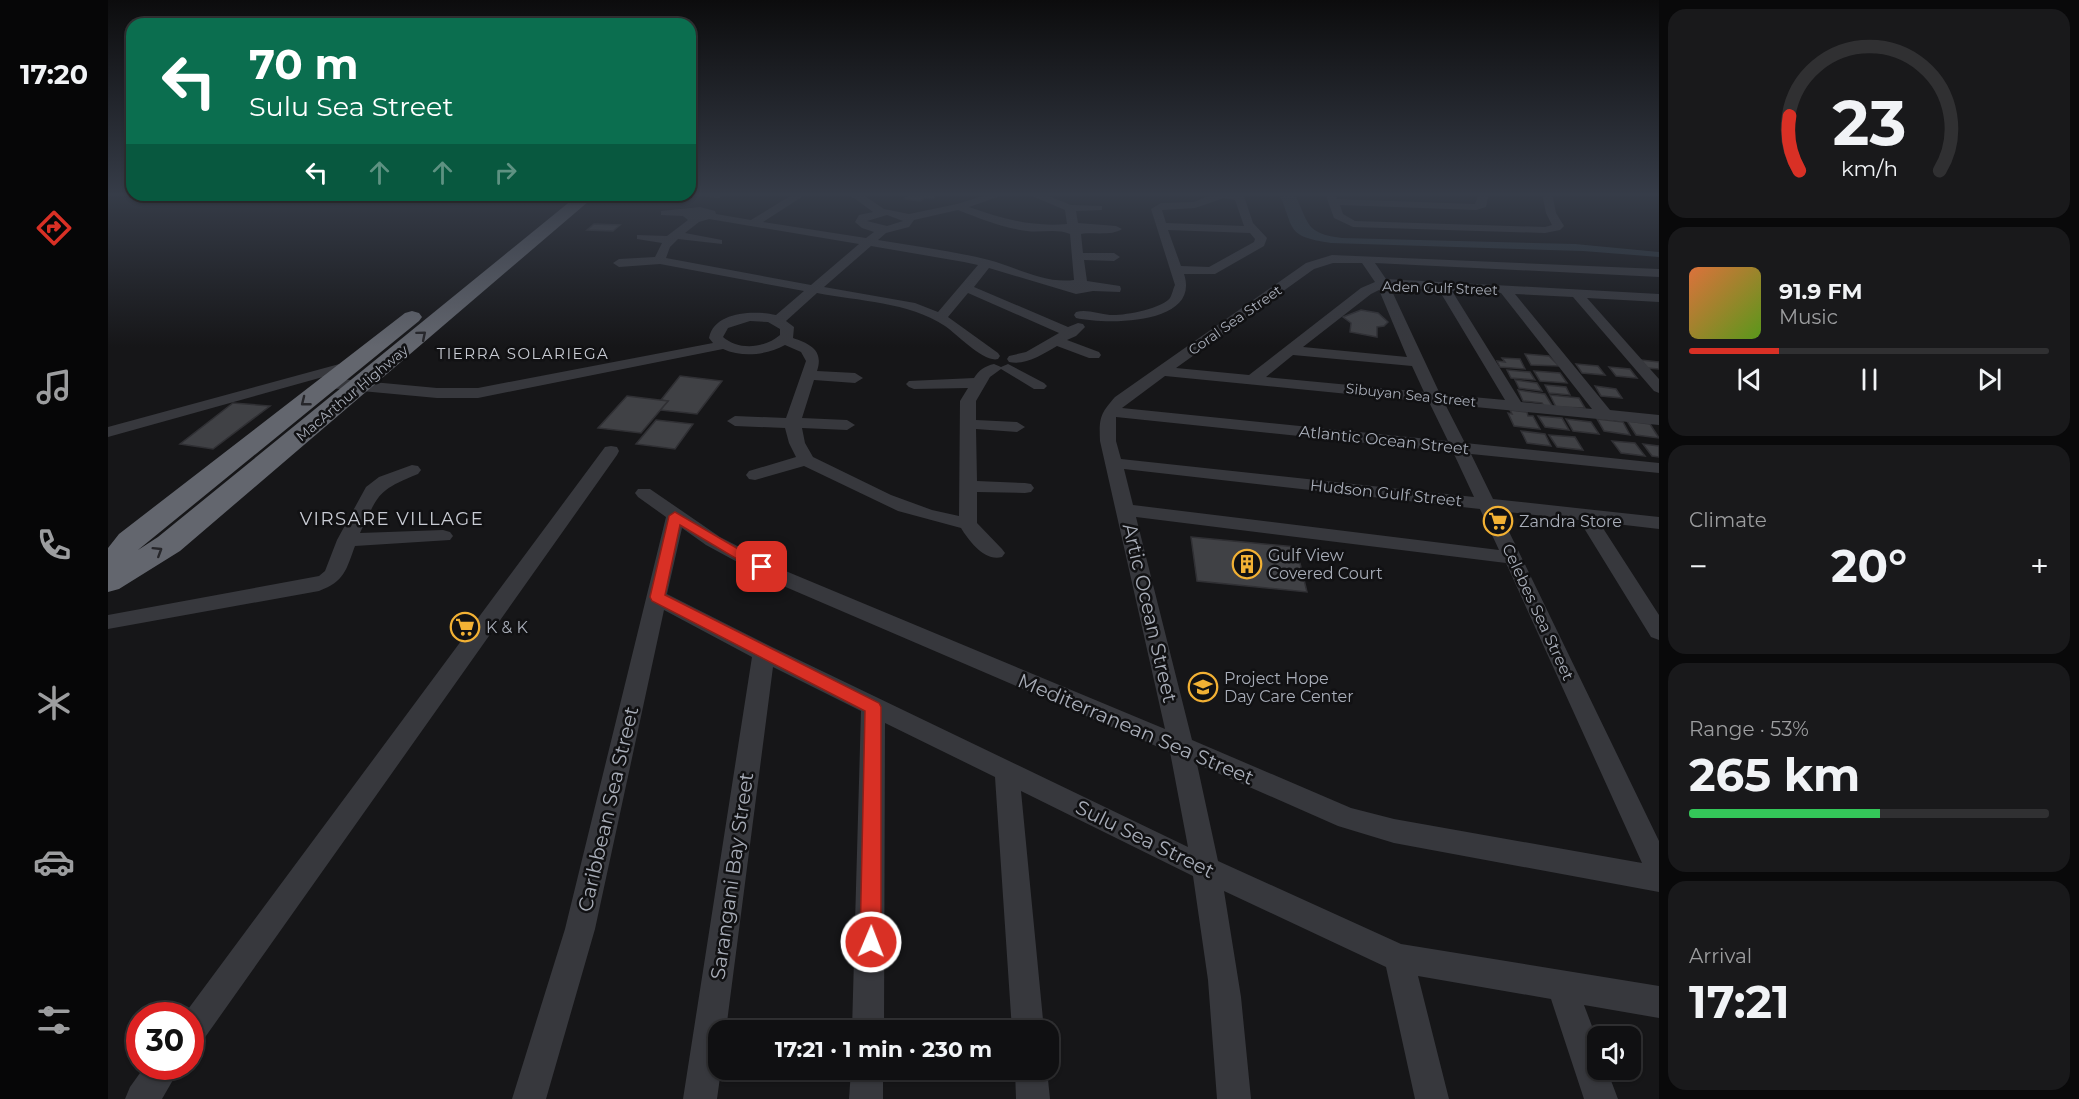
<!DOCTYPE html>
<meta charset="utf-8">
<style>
:root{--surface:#101012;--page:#19191b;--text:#f1f3f6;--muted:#9c9d9f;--line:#303032;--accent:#d93025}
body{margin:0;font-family:Montserrat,sans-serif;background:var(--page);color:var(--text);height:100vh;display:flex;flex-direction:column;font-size:22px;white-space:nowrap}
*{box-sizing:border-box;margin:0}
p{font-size:20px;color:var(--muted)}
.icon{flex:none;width:33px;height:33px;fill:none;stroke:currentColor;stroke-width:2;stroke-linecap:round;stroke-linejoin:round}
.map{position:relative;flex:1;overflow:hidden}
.drawer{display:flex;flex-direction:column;gap:9px;padding:9px;background:#09090a;width:420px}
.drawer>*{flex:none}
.banner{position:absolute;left:18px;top:18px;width:570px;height:183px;border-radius:18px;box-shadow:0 2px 4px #0004,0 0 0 2px var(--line);background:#0b6e4f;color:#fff;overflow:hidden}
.buttons{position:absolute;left:1479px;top:1026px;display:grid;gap:12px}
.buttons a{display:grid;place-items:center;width:54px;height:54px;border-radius:12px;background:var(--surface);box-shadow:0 2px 4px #0004,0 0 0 2px var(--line);font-size:30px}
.speed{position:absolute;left:18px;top:1002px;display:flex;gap:12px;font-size:30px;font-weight:700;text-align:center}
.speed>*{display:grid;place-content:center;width:78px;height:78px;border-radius:50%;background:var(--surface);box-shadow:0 2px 4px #0004,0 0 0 2px var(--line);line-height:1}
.speed .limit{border:9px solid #d22;background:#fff;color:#111}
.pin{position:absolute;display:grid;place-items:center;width:51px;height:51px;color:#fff;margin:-26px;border-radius:12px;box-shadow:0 3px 9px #0006}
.me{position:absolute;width:66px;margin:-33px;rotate:1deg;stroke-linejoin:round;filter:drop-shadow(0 0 4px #0008)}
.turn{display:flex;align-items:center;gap:21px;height:126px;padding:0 24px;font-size:27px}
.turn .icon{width:78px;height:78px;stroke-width:2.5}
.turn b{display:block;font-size:42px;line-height:51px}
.lanes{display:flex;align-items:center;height:57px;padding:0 24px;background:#0003;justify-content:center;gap:30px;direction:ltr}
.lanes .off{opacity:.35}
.big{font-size:45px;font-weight:700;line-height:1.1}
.drawer .tile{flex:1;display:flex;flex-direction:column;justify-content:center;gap:9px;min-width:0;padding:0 21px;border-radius:18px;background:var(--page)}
.drawer .dial{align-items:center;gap:0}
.dial svg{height:156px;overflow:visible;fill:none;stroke:var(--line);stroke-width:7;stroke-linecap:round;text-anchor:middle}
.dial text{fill:var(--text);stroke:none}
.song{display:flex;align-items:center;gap:18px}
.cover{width:72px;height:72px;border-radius:9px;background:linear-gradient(135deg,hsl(20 70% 55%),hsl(90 70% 35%))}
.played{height:6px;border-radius:3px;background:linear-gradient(90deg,var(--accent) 25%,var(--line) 25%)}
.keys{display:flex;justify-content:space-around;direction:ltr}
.heat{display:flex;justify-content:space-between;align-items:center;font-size:33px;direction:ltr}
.charge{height:9px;border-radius:4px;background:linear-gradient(90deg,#34c759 53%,var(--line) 0)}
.trip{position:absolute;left:600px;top:1020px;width:351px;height:60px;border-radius:18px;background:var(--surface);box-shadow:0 2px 4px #0004,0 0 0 2px var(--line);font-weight:700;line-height:60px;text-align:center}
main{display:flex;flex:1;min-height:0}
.menu{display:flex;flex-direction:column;width:108px;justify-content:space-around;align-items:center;background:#060607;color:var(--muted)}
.menu .icon{width:42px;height:42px}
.menu .active{color:var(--accent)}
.menu b{font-size:27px;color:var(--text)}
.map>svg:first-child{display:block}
</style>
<main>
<nav class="menu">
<b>17:20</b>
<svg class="icon active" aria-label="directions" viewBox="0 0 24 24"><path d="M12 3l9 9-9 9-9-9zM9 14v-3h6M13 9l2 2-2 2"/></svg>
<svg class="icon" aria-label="music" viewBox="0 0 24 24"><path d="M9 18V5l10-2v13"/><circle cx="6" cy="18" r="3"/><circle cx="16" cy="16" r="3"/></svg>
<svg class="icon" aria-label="phone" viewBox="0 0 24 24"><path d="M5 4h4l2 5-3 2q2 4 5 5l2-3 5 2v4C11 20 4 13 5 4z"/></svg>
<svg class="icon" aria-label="climate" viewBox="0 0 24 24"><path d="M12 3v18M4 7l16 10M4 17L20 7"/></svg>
<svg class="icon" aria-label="car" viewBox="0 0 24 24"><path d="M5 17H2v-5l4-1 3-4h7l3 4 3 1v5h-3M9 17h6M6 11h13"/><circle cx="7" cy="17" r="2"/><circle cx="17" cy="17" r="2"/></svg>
<svg class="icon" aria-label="filters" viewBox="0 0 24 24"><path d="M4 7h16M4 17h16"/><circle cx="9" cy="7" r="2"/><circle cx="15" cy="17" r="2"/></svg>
</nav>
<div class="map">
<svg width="1551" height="1099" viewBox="0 0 1551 1099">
<rect width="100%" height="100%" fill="#161618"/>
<path fill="#2c353c" d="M1171 193H1186C1202 224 1196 233 1234 238L1467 244 1551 252V257L1475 251 1223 243C1178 236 1187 231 1171 193Z"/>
<g fill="#404145" stroke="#303034" stroke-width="1.5">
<path d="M788 193H832L824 199 817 198 812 201 796 199 801 195Z"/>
<path d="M486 224 512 225 505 231 479 230Z"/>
<path d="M1253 310 1270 313 1280 322 1276 326 1269 327V337L1242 332 1243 323 1235 317Z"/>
<path d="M1417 354 1441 356 1451 366 1423 365Z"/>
<path d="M1394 358 1412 359 1417 369 1392 367 1389 361 1397 362Z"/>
<path d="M1533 360 1551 362V369L1539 368Z"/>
<path d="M1468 364 1490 366 1497 375 1474 373Z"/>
<path d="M1501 367 1522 369 1529 378 1508 376Z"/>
<path d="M1399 370 1422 372 1427 380 1403 378Z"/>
<path d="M1426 371 1452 373 1459 383 1432 381Z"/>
<path d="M572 376 614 381 589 414 552 410 560 401 553 400Z"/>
<path d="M1407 380 1429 383 1434 391 1411 388Z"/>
<path d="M1437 385 1458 387 1462 395 1441 393Z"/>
<path d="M1487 386 1508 389 1514 398 1493 396Z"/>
<path d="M1410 390 1437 394 1445 407 1436 406 1434 403 1415 401Z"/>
<path d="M1442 395 1471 398 1477 408 1448 407Z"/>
<path d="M519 396 560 401 533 433 490 428Z"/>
<path d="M125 403 162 406 105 449 72 444Z"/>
<path d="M1402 410 1419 412 1420 416H1425L1432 429 1406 426 1400 413 1404 414Z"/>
<path d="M1430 416 1454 418 1461 430 1437 427Z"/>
<path d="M1458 419 1483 422 1491 434 1465 431Z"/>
<path d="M1489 419 1515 422 1522 435 1496 431Z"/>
<path d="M548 420 585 424 567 449 528 444Z"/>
<path d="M1519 421 1542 424 1551 438 1528 435Z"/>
<path d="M1413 431 1437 434 1443 446 1419 443Z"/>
<path d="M1441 435 1467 437 1475 450 1449 447Z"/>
<path d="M1504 441 1527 443 1537 456 1513 453Z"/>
<path d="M1535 444 1551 446V457L1544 456Z"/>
<path d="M1083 537 1188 547 1199 592 1089 581Z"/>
</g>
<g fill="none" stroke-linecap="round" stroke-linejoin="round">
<g fill="#37383d" fill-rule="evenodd">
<path d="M582 193H615L616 195 611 198 578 195Z"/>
<path d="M687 193H700L655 222 758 238 766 232 754 228 747 222 751 215 765 212 746 198 733 193 754 194 776 209 801 214 849 204 884 193H901L861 207C895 219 924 227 959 224L957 210 917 193H933L963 205 994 206V210L968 211 970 223 1008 226 1014 229C1005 236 985 232 973 234L975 253H1006L1012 257 1006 261 976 260 979 281 1012 286 1013 289 1012 292 985 291 968 294 881 268 866 287 960 327 970 323 975 324 977 327 968 336 959 340 991 352 993 355 991 358H981L949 346C935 354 917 366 901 362L899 359 901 356 918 352 951 333 860 293 840 317 890 353 892 356 890 359C876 363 850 335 837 326 801 302 750 301 709 293L678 321 686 327 685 338C702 344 716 350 709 371L747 373 755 378 747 383 706 380 694 418 739 420 747 425 739 430 694 428 697 443 705 457 783 495 824 510 851 516 852 401 860 388 806 389 801 387 798 384 801 381 866 378C871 370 877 366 886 364L893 367 900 364 936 383 939 386 936 389H926L893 369 882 377 868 401V420L909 422 917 427 909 432 868 429 869 481 917 483 923 484 926 488 923 492 917 493 869 492V523L894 549 897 553 894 557C877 562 861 541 853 528L790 511 696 466 647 480 641 479 638 475 641 471 688 457 681 443 677 428 627 426 619 421 627 416 678 418 698 361 693 352 677 345C658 355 635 358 615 349L370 398H329L221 388 213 383 221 378 329 388H370L605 343 601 338C606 311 647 310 668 315L696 291 552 264 511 267 505 263 511 259 547 257 554 243 529 239V235L559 236 580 220 575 216 553 215V211L592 207 607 211 608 214 643 220ZM850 210C873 219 895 228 919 231 933 233 948 228 962 234L966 280C937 284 908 267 881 260 845 251 807 246 770 240L778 233 801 227 806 220ZM779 215 795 221 779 226 759 221ZM601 219 751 244 703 285 558 258 562 247 570 239 614 244V240L577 233 591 222ZM763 246 856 262 870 265 830 312 807 303 716 287ZM642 321 660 322 672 329V335C657 348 631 351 615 337L620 328Z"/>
<path d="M1107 193H1131L1136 196 1145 223 1159 238 1156 246 1107 274H1076C1093 325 999 325 968 318L966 315 968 312C979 309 991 314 1002 315 1015 316 1053 309 1062 298 1064 295 1065 289 1067 285L1043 209 1053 203 1086 202ZM1116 198 1127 200 1136 226 1058 223 1054 210 1087 208ZM1060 230 1142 233 1147 239 1146 242 1101 267 1073 266Z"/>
<path d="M1217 193H1227L1229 199 1367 204 1371 193H1381L1378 207 1368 210 1232 205 1235 214 1247 221 1437 227 1444 225 1438 213 1434 193H1444L1448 213 1456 226 1452 230 1437 233 1245 227 1226 218Z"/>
<path d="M1224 255 1551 269V277L1267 263 1278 279 1551 294V302L1479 298 1551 379V393L1546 391 1465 297 1407 294 1502 410 1551 415V425L1337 404 1357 443 1551 463V473L1363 454 1385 499 1551 517V529L1491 522 1551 615V640L1543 637 1471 520 1391 511 1551 841V892L1286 843 1230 826 1089 764 1110 861 1293 944 1551 986V1018L1476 1005 1490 1042V1070H1499L1510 1099H1476L1443 999 1310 976 1341 1099H1307L1278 967 1116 891 1133 997 1143 1099H1109L1100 980 1085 876 913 791 936 1030H904L887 777 777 723 776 1030H744L753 711 665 667 618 1030H610V1070H613L609 1099H575L644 657 556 610 487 929 438 1099H404L457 929 558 517 530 497 527 493 530 489H542L612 537 680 572 1057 729 992 441C991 418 992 414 1007 397L1198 263ZM1225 263H1254L1267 282 1253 288 1141 375 1068 368 1206 269ZM1282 287 1331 290 1397 400 1332 394ZM1271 290 1299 357 1195 347 1263 294ZM1344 291 1393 293 1484 409 1413 402ZM1185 355 1304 366 1316 392 1158 377ZM1057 376 1321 402 1340 441 1014 408ZM1008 417 1345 452 1366 497 1013 459 1008 441ZM1016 469 1372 509 1391 550 1025 505ZM1028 517 1398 563 1534 863 1286 819 1243 808 1084 740ZM574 528 598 545 666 582 1062 752 1080 847 664 647 559 594Z"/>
<path d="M235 363 242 367 240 370 0 437V427Z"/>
<path d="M503 446 509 447 511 451 509 455 93 1043 82 1048V1016H75L497 447Z"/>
<path d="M304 465 310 466 313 470 310 474C268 491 271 494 252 533L335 530 342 532 345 536 342 540 247 546C238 570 237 581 211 591L0 629V615L211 576 217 571 229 540 258 487 271 477Z"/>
<path d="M37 1066H73L54 1099H17L22 1087Z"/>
<path d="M743 1070H775V1099H741Z"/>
<path d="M907 1070H939L942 1099H908Z"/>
</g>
<path fill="#63666e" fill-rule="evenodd" d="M470 195H488L72 551 11 589 0 592V548L11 534 297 313 304 311 311 313 314 317 311 321 30 550 50 537Z"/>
</g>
<defs><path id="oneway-chevron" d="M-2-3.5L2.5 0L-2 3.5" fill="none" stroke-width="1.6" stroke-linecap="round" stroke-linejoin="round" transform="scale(1.5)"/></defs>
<g stroke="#26262a">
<use href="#oneway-chevron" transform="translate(314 335) rotate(-40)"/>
<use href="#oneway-chevron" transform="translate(197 402) rotate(142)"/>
<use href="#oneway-chevron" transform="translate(50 551) rotate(-32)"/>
</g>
<linearGradient id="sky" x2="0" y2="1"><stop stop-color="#0c0c0d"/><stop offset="0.56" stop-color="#363c48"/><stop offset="1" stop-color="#363c48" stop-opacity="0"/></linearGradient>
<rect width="1551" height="347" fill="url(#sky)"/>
<path fill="#d93025" stroke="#8d1f18" stroke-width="1.5" d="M567 512 661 567 654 572 649 571 572 525 557 595 771 703 773 707V942L770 949 763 951 755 949 752 942 757 711 544 601 542 597 561 516Z"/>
<defs>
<g id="supermarket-ring" transform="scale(1.5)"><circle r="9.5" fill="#111113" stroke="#f2b134" stroke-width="1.5"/><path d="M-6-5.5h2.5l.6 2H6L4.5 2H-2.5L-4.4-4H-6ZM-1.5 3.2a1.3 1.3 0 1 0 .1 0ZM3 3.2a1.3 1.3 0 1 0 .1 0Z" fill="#f2b134"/></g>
<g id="building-ring" transform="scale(1.5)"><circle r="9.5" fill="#111113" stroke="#f2b134" stroke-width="1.5"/><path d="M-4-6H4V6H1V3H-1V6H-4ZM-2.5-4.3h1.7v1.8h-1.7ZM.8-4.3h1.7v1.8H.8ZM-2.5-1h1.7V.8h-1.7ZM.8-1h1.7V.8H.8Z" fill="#f2b134"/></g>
<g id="school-ring" transform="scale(1.5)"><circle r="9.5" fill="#111113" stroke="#f2b134" stroke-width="1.5"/><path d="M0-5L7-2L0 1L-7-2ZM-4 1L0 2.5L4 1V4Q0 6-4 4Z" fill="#f2b134"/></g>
</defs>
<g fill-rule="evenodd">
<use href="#supermarket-ring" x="1390" y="521"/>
<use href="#building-ring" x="1139" y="564"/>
<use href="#supermarket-ring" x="357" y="627"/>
<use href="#school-ring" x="1095" y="687"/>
</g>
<g text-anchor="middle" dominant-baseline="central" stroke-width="5" stroke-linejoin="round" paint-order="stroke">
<g font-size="14" fill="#a8adb8" stroke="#111113">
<text transform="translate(1332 288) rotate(2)">Aden Gulf Street</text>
<text transform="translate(1127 320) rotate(-35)">Coral Sea Street</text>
<text transform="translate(244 393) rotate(-40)">MacArthur Highway</text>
<text transform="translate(1303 395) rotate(6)">Sibuyan Sea Street</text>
</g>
<g font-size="15" letter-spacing="1.5" fill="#c9ccd4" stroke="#111113">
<text x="415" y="353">TIERRA SOLARIEGA</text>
</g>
<g font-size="16" fill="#a8adb8" stroke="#111113">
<text transform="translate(1276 440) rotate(6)">Atlantic Ocean Street</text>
<text transform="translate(1278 493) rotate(6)">Hudson Gulf Street</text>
<text transform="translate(1430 612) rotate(65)">Celebes Sea Street</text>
</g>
<g font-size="16" fill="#a8adb8" stroke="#111113" text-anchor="start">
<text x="1411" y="521">Zandra Store</text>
<text x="1160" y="555">Gulf View<tspan x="1160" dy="18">Covered Court</tspan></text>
<text x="378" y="627">K &amp; K</text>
<text x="1116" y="678">Project Hope<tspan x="1116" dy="18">Day Care Center</tspan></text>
</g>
<g font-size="18" letter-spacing="1.5" fill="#c9ccd4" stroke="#111113">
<text x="284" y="519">VIRSARE VILLAGE</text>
</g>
<g font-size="20" fill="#a8adb8" stroke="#111113">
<text transform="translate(1042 613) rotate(77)">Artic Ocean Street</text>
<text transform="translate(1028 729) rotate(23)">Mediterranean Sea Street</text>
<text transform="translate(500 809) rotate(-77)">Caribbean Sea Street</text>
<text transform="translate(1037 839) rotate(26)">Sulu Sea Street</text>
<text transform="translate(624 876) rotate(-82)">Sarangani Bay Street</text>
</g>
</g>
</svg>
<div class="buttons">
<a><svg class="icon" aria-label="sound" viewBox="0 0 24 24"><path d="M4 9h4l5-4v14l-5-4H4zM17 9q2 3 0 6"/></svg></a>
</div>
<div class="speed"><div class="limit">30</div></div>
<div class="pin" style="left:654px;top:567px;background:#d93025"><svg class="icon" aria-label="arrive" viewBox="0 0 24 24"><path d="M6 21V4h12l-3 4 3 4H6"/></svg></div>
<svg class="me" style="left:763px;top:942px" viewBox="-20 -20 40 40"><circle r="17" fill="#d93025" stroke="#fff" stroke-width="3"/><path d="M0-11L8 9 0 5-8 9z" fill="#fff"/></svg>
<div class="trip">17:21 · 1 min · 230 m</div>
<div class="banner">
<div class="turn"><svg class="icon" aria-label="left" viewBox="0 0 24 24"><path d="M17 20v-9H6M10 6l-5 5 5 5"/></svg><div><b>70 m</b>Sulu Sea Street</div></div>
<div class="lanes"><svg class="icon" aria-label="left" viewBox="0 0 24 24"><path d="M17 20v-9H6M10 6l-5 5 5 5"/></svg><svg class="icon off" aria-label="ahead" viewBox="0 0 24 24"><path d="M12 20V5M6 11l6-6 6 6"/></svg><svg class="icon off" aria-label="ahead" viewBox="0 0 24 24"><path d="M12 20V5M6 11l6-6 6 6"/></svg><svg class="icon off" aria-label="right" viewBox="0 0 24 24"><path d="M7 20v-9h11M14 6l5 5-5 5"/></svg></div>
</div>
</div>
<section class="drawer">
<div class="tile dial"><svg viewBox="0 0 100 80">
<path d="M14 69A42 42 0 1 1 86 69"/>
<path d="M14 69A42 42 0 0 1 9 41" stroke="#d93025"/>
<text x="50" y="56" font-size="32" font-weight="700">23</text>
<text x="50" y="72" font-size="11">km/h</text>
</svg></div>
<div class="tile">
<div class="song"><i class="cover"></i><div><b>91.9 FM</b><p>Music</p></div></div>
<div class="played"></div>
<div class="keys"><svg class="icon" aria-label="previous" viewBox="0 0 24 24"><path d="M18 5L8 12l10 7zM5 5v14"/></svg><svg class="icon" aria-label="pause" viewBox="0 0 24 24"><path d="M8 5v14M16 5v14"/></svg><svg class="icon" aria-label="next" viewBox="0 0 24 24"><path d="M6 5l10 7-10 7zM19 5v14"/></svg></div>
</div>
<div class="tile"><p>Climate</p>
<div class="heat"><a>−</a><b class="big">20°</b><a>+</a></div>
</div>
<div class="tile"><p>Range · 53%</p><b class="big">265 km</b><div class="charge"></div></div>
<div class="tile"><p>Arrival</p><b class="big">17:21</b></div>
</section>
</main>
